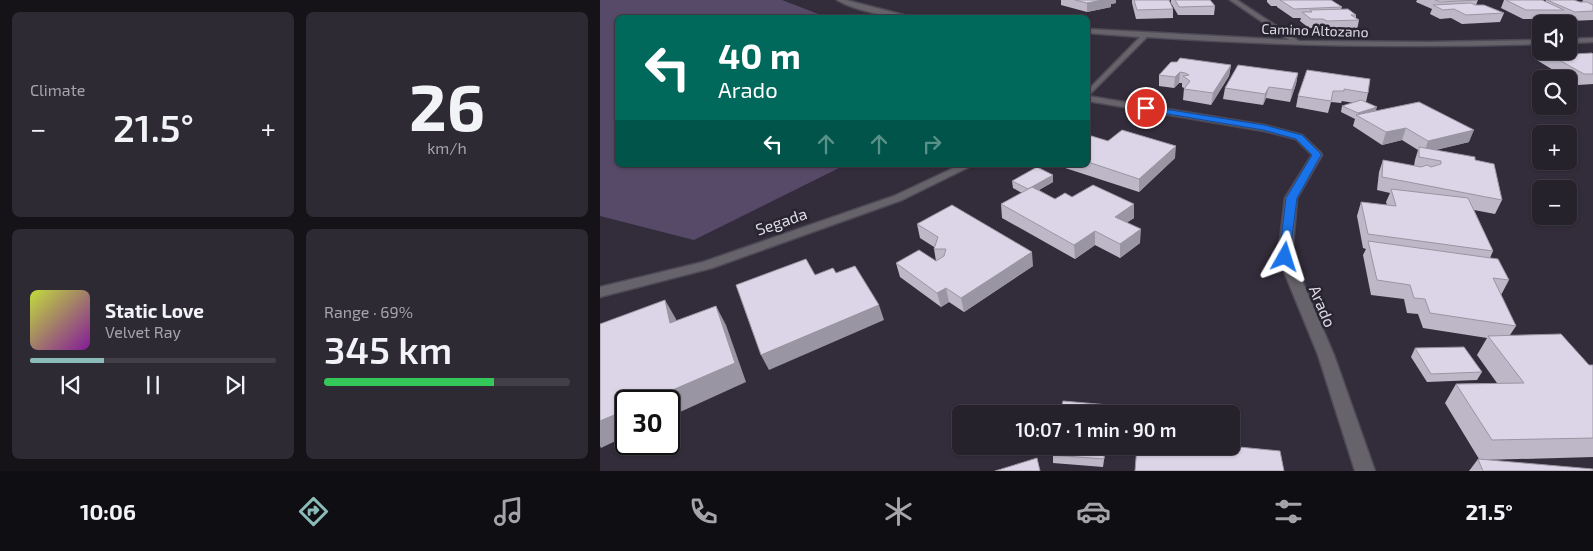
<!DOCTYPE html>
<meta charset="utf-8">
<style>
:root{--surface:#26222c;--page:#2e2a34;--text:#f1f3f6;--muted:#a4a4a9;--line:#423f48;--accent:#8bbbb9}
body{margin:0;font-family:"Exo 2",sans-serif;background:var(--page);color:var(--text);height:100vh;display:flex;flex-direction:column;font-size:19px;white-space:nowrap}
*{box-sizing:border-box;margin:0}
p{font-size:16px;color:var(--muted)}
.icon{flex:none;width:28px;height:28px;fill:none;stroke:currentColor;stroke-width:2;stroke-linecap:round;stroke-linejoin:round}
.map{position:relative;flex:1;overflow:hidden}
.sheet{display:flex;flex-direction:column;gap:12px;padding:12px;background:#151318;width:600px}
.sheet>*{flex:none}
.guide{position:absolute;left:15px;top:15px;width:475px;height:152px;border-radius:8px;box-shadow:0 1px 4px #0004,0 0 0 1px var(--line);background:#00695c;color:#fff;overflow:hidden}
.fabs{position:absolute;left:932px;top:15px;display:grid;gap:10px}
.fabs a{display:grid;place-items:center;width:45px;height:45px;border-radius:8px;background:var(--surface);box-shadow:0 1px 4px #0004,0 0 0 1px var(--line);font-size:25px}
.speed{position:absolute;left:15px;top:390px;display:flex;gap:10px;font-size:25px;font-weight:700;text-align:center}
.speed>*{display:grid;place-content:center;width:65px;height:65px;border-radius:50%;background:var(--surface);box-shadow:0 1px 4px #0004,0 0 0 1px var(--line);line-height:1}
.speed .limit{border:2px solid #111;border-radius:8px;background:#fff;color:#111}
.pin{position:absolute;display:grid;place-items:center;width:42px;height:42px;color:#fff;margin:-21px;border:2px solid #fff;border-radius:50%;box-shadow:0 1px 5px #0007}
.me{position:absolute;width:55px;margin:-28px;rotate:6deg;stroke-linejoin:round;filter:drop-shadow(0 0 4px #0008)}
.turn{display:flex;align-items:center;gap:18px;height:105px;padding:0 20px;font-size:22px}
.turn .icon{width:65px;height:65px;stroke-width:2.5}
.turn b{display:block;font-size:35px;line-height:42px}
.lanes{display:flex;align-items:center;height:48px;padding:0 20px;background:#0003;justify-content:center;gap:25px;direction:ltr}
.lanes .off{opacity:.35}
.big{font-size:38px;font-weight:600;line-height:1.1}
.sheet .widget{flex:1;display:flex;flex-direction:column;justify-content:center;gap:8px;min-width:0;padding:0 18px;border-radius:8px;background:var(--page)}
.sheet .dial{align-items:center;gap:0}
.dial b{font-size:65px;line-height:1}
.song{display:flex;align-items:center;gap:15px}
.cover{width:60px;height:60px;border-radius:8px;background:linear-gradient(135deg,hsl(70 70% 55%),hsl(290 70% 35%))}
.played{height:5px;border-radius:2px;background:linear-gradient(90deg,var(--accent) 30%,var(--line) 30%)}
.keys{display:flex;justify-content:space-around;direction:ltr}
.heat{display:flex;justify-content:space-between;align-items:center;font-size:28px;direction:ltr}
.charge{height:8px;border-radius:4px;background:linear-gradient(90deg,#34c759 69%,var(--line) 0)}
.sheet .tiles{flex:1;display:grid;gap:12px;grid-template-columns:repeat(2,1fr)}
.trip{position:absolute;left:352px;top:405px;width:288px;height:50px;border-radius:8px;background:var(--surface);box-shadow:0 1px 4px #0004,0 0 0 1px var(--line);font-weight:600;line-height:50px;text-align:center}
.tab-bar{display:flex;height:80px;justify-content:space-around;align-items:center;background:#0f0e12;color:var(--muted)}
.tab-bar .icon{width:35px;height:35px}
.tab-bar .selected{color:var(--accent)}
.tab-bar b{font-size:22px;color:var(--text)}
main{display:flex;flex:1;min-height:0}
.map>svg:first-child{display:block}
</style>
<main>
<section class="sheet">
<div class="tiles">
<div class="widget"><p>Climate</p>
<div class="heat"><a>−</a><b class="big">21.5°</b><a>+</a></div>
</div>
<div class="widget dial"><b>26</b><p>km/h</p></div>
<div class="widget">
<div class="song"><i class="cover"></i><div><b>Static Love</b><p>Velvet Ray</p></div></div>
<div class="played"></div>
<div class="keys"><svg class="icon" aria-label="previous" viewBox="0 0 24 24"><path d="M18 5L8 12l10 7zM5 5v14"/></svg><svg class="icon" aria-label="pause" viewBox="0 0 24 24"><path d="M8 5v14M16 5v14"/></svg><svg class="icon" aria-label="next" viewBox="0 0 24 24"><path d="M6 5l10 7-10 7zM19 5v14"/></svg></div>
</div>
<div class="widget"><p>Range · 69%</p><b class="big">345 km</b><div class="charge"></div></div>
</div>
</section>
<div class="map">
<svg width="993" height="471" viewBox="0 0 993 471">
<rect width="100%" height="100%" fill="#332d3b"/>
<path fill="#564a68" d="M0 0H182L226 17 18 18V165H245L94 240 0 216Z"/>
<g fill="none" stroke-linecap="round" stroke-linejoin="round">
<g stroke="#4e4956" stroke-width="3">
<g id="minor">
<path d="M237 0H246L315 18C293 18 255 11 237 0Z"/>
<path d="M630 0H637L699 41 828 42 941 40V44C810 48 679 46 547 37L488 96 664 125 702 135 721 153 722 155 697 198 692 257 734 355 775 471H755L718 355 678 257 685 198 712 155 696 139 664 131 488 101V90L540 37 488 33V29L689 40Z"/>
<path d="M993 38V42L969 43V39Z"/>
<path d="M360 165H373L302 200 112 268 0 297V287L103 262 294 196Z"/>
</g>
</g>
<use href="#minor" fill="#66636a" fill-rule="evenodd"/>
</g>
<g fill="#bdb7c7">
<path d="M461 0H516V3L511 4V7L487 12 461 5Z"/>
<path d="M532 0H569L573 9V18L536 19 532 3Z"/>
<path d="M571 0H610L615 6 614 15H578L571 3Z"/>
<path d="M667 0H731L742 7 741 9 756 15V18L759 20 757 30 725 31 721 28H709L700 21 701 18H693L677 7V6H671L667 2Z"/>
<path d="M817 0H878L876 5 904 13 900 22 862 24 851 18 840 19 830 14 832 9 816 2Z"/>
<path d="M904 0H942L945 2 946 0 980 2H982L983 0H993V20L970 21 961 17 960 19H923L901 8Z"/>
<path d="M940 49H941V51H968L974 54H993V84L978 85 935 59Z"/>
<path d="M577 62 631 65 629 76 611 105 583 100 584 88 582 87V83H579L574 88 559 86V75Z"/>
<path d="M707 70 768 93 766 102 776 111 869 142 835 150 875 160 902 200 895 214 874 210 893 251 890 258 909 280 901 295 916 326 910 335 989 365H993V457L883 460 993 471H869L878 459H879L845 403 856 384 897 383 877 355 887 338 823 328 818 314 807 313 804 299 771 295 763 255 766 249 763 248 757 216 761 202 787 205 786 202 790 193 777 190 779 172 783 160 814 166 815 160 818 150 802 140 782 145 753 126 755 119 741 112 742 106 754 103 742 101 741 103 731 102 728 113 696 107 698 96Z"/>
<path d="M698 73 696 84 690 102 666 98 663 105 623 99 625 88Z"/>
<path d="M488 135 508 141 575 158 539 192 459 166 488 165Z"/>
<path d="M453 175V182L439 190 455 199 472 197 534 218 527 222 540 243 520 258 495 245 475 259 402 218 401 204 422 193 413 188 412 181Z"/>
<path d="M317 224 433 266 364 312 349 302 341 307 300 277 296 263 336 261 334 249V247L320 238Z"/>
<path d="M815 348 882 372 877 380 827 382 811 357Z"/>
<path d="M506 446 503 467 453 463V455Z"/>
</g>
<g fill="#9a95a2">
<path d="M502 0H516V3L511 4V7L487 12V3Z"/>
<path d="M631 65 629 76 611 105 613 93Z"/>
<path d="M580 72 579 83 574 88 575 77Z"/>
<path d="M698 73 696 84 690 102 692 90Z"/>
<path d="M669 87 666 98 663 105 665 94Z"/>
<path d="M777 107 775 114 758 115V113Z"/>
<path d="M806 128 802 140 782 145 786 132Z"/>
<path d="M874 130 869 142 824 153 828 141Z"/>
<path d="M576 146 575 158 539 192V179Z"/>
<path d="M453 175V182L428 196V189Z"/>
<path d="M534 204V218L515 231V217Z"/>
<path d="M541 229 540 243 520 258V244Z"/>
<path d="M495 231V245L475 259 474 245Z"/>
<path d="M432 252 433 266 364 312 361 298Z"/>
<path d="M346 288 349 302 341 307 337 293Z"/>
<path d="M65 300 76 319 82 342 70 323Z"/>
<path d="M279 305 284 320 169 370 161 355Z"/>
<path d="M116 306 126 325 146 382 69 417V401H47Z"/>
<path d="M26 410V436L1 448 0 446V421Z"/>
</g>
<g fill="#dcd5e7" stroke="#9a95a2">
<path d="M475 0H502L487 3Z"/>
<path d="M534 0H569L573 9 537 10Z"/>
<path d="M575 0H610L615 6 579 7Z"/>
<path d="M680 0H731L742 7 694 9Z"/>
<path d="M835 0H878L840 2Z"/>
<path d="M906 0H942L964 10H926Z"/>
<path d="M947 0H974L980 2H987L993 5V11L975 12Z"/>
<path d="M871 3 875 5H884L904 13 866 15 854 9 843 10 833 5Z"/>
<path d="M748 9 756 15H751L759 20 727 21 723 19H711L702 12H712L710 10Z"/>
<path d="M943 51H968L974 54 992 53 993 54V74H984Z"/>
<path d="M580 58 631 65 613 93 584 89 590 81 583 76 589 75 585 73 580 72 575 77 559 75 571 62H577Z"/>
<path d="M638 65 698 73 692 90 669 87 665 94 625 88Z"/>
<path d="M707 70 770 79 768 93 744 89V91H733L731 101 698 96Z"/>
<path d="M761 100 777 107 758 113 742 106Z"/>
<path d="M819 102 874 130 828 141 806 128 786 132 756 115Z"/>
<path d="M522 130 576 146 539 179 488 162V135L508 141Z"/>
<path d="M819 147 875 157V160L894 164 902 200 782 177 783 160 821 167 827 165 831 167 841 164V161L819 157Z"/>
<path d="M437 167 453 175 428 189 412 181Z"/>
<path d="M493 185 534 204 515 217 541 229 520 244 495 231 474 245 401 204 432 187 455 199 465 193 472 197Z"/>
<path d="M791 189 868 198 893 251 768 234 761 202 796 206Z"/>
<path d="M352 205 432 252 361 298 346 288 337 293 296 263 319 250 336 261 344 256 346 249H334L338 237 317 224Z"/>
<path d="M768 241 898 259 909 280 893 278 916 326 830 313 825 299 814 298 810 285 777 280Z"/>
<path d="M206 259 215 275 233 268 236 273 255 266 279 305 161 355 136 285Z"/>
<path d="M65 300 70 323 116 306 135 363 47 401H26V410L0 421V324Z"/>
<path d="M961 334 989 365H993V438L892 440 856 384 924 383 888 336Z"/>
<path d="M864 347 882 372 831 374 815 348Z"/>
<path d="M463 401 509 405 508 414H460Z"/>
<path d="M454 446H505L504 459 453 455Z"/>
<path d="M537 446H629L680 451 684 471H535Z"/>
<path d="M437 458 440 471H395Z"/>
<path d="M878 459 993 469V471H883Z"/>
</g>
<path fill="#1a73e8" stroke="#114b97" d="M546 106 664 125 702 135 720 153 721 155 697 198 689 260H681L679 257 686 198 712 155 696 139 663 130 544 110V107Z"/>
<g text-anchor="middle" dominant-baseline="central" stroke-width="5" stroke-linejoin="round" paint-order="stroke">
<g font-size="14" fill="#dedbe4" stroke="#292431">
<text transform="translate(715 30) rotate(2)">Camino Altozano</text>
</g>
<g font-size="16" fill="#dedbe4" stroke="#292431">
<text transform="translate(181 221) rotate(-19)">Segada</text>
<text transform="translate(723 306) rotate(67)">Arado</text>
</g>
</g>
</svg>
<div class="fabs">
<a><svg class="icon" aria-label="sound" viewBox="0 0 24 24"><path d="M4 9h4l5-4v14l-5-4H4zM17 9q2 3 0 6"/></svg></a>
<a><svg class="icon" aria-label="search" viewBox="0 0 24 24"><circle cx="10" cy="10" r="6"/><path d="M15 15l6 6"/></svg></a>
<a>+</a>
<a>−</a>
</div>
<div class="speed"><div class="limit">30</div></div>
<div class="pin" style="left:546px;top:108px;background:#d93025"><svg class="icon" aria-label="arrive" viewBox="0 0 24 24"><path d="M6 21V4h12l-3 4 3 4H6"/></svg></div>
<svg class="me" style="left:685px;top:257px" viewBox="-20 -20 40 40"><path d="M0-17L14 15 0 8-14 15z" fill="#1a73e8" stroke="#fff" stroke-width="4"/></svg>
<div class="trip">10:07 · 1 min · 90 m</div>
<div class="guide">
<div class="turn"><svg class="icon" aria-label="left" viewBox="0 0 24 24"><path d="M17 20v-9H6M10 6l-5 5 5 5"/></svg><div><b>40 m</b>Arado</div></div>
<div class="lanes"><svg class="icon" aria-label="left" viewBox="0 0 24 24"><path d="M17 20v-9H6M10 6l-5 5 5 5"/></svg><svg class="icon off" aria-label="ahead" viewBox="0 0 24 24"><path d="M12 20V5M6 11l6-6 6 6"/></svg><svg class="icon off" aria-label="ahead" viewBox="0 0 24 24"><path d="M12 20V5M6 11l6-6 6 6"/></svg><svg class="icon off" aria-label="right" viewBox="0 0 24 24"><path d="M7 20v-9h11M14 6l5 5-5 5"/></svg></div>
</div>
</div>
</main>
<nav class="tab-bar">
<b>10:06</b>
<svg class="icon selected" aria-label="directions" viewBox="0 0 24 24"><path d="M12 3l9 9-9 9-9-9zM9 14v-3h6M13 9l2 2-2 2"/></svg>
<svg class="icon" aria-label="music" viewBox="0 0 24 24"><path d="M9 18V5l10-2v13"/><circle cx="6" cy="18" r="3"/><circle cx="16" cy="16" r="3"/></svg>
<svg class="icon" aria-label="phone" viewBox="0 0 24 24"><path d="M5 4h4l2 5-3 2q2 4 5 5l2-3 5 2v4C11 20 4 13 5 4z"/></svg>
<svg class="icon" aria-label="climate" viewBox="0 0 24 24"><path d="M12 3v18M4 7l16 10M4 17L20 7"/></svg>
<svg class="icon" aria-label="car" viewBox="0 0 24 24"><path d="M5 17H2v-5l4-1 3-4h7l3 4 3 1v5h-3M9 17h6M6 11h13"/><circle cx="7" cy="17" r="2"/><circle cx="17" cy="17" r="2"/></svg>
<svg class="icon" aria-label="filters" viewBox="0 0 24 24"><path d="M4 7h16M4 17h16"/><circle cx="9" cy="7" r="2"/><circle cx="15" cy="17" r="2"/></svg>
<b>21.5°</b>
</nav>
